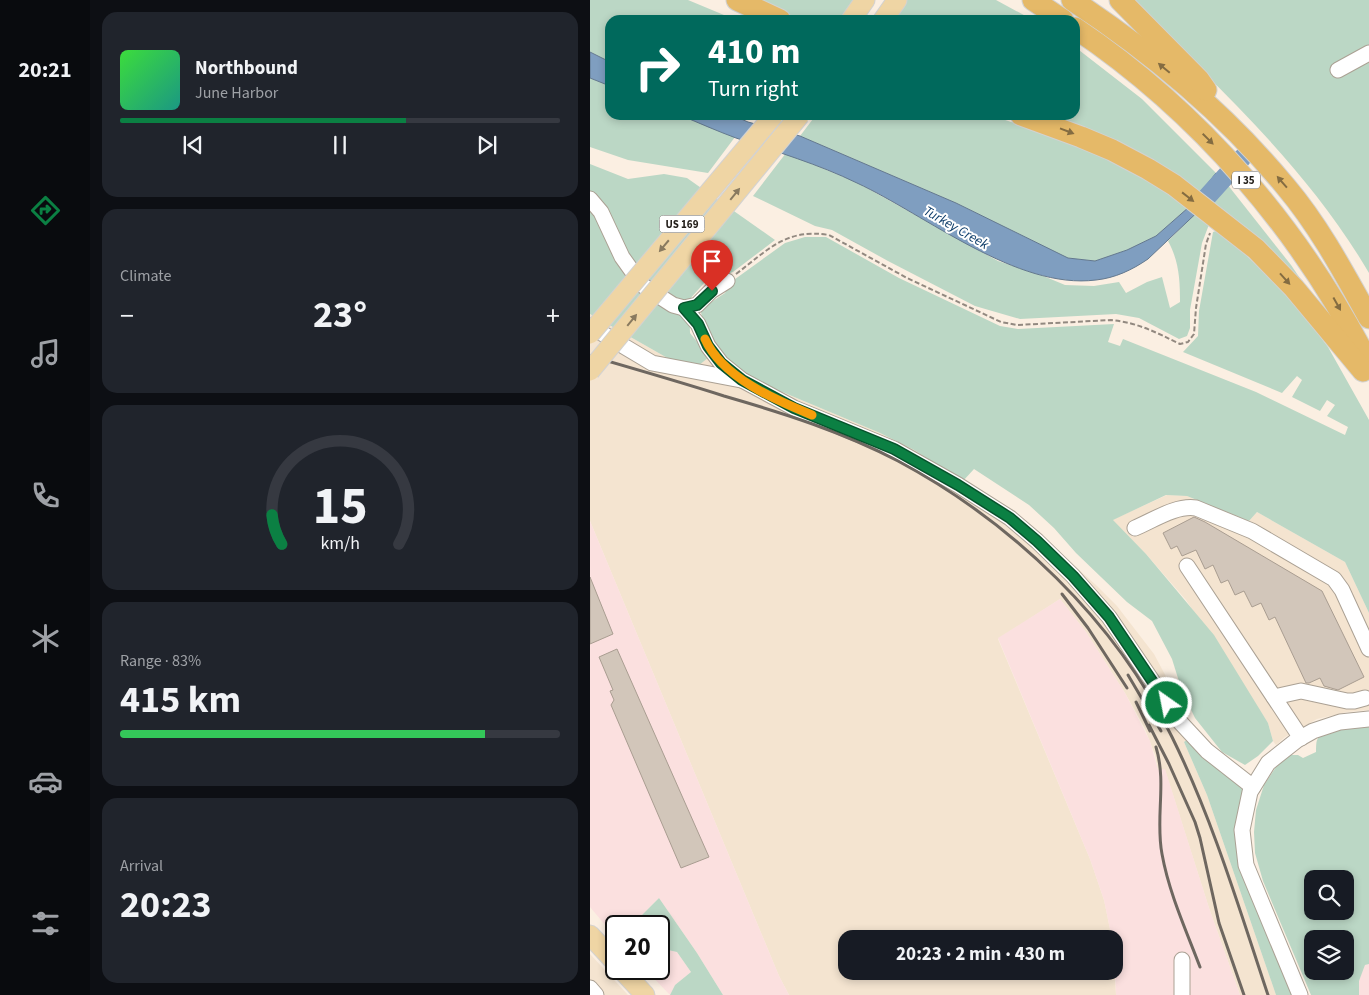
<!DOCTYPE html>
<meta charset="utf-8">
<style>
:root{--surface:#171b24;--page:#20242c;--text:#f1f3f6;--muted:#9ea1a6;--line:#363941;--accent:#0b8043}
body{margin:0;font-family:"Source Sans 3",sans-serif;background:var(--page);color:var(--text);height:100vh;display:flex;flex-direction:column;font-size:19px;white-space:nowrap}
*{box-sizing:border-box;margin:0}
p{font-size:16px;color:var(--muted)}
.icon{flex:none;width:28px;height:28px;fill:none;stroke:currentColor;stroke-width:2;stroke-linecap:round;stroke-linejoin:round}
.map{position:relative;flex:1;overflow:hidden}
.side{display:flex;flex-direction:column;gap:12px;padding:12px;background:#0d0f14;width:500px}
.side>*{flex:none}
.hud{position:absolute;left:15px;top:15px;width:475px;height:105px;border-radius:15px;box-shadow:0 2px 8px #0003;background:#00695c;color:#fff;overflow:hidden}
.buttons{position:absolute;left:714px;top:870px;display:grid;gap:10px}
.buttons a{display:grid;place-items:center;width:50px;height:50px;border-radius:10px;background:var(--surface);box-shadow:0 2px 8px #0003;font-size:25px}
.speed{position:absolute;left:15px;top:915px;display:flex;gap:10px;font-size:25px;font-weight:700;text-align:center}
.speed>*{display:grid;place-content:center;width:65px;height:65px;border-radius:50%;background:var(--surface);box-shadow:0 2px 8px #0003;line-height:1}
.speed .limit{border:2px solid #111;border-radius:8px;background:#fff;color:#111}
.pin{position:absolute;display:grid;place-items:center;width:42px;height:42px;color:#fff;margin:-51px -21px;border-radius:50% 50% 50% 0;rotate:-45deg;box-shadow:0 0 5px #0007}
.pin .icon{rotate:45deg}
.me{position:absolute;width:55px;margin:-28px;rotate:327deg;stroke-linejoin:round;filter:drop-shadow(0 0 4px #0008)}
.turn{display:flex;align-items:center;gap:18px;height:105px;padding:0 20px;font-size:22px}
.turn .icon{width:65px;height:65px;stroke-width:2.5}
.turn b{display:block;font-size:35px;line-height:42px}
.big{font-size:38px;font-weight:700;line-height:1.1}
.side .tile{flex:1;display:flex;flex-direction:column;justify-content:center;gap:8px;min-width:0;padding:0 18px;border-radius:15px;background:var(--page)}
.side .dial{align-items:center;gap:0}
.dial svg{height:130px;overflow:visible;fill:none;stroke:var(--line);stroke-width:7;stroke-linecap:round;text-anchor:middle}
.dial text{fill:var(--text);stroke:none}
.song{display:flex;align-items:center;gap:15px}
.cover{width:60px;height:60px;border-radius:8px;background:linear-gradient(135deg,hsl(120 70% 55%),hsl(170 70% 35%))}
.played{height:5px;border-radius:2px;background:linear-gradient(90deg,var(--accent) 65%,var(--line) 65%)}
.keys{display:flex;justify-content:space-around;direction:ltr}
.heat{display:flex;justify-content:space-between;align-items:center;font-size:28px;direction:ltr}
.charge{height:8px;border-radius:4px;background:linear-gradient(90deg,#34c759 83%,var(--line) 0)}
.trip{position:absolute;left:248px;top:930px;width:285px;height:50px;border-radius:15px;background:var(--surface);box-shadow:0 2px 8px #0003;font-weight:700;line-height:50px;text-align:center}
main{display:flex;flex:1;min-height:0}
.tab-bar{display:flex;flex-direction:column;width:90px;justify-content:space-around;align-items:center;background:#090b0e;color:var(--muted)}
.tab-bar .icon{width:35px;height:35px}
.tab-bar .on{color:var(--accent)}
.tab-bar b{font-size:22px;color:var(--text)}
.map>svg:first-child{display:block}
</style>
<main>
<nav class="tab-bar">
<b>20:21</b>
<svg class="icon on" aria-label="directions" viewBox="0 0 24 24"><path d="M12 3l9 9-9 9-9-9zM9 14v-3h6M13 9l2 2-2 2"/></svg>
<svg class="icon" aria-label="music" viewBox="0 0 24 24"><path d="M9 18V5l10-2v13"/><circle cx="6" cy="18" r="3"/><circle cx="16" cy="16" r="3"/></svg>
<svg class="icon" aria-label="phone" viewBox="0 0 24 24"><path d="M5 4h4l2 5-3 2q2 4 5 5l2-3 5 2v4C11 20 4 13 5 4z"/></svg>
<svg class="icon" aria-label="climate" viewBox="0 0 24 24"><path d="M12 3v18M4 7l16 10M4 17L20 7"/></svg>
<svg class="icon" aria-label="car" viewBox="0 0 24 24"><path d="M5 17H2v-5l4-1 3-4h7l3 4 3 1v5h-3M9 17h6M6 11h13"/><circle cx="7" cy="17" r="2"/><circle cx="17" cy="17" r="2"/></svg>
<svg class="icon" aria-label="filters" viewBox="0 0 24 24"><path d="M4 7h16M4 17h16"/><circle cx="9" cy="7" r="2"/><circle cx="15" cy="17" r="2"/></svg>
</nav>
<section class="side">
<div class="tile">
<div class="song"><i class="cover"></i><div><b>Northbound</b><p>June Harbor</p></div></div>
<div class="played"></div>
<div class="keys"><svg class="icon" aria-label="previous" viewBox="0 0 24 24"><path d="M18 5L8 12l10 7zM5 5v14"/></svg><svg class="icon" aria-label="pause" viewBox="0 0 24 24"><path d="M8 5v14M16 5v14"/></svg><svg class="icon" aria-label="next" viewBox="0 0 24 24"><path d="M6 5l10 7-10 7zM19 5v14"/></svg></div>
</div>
<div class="tile"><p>Climate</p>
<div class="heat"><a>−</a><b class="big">23°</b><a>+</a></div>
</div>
<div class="tile dial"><svg viewBox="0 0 100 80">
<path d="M14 69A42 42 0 1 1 86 69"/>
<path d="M14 69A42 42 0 0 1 8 51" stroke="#0b8043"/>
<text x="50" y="56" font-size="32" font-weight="700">15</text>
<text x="50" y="72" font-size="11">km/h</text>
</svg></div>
<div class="tile"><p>Range · 83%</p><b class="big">415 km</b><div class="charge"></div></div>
<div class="tile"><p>Arrival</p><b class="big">20:23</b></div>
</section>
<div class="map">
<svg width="779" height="995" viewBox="0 0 779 995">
<rect width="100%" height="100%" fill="#fbefe2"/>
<g fill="#f4e4d0">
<path d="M0 314 88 364 119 357 178 386 290 433 324 450 362 473 456 540 507 586 527 606 564 654 606 733 594 742 617 795 686 995H650L619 908 575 770H568L565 755 555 729 535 693 496 632 470 599 408 639 500 859 514 900 522 939H256V971H524V965L526 995H199L189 976 0 521Z"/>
<path d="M577 495 597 496 659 521 667 512 755 562 779 613V710L757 712 727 719 695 737 686 745 683 741 678 723 596 600 556 554 522 520Z"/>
<path d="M0 954 38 995H0Z"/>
</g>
<g fill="#fbe0df">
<path d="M0 521 189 976 199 995H133L107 953 69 898 45 922 49 926H26V938L0 907Z"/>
<path d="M470 599 496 632 535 693 560 741 568 770 575 769 619 908 650 995H526L524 939H522L514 900 500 859 408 638Z"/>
<path d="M69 948 87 952 101 972 85 985 80 995 55 969H69Z"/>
<path d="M779 964V995H769V981L775 965Z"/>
</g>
<g fill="#bbd7c5" fill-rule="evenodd">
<path d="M0 0H98L146 20H20V62L0 52Z"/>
<path d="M160 0H266L252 20H204Z"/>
<path d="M316 0H406L443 20H301Z"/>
<path d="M540 0H779V273C717 167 626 85 540 0Z"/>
<path d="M485 47 552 99 626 173 608 195 446 115H485Z"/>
<path d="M0 78 20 86V115H90L145 137 118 173 38 160 0 147Z"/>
<path d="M226 115H400L463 136 517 158 552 175 599 207 566 236 537 250 505 261 477 258 366 203 210 136Z"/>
<path d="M196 153 268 183 408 261 451 275 475 285 504 286 529 282 536 293 557 282 572 277 580 308 590 302C590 280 589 261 578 241L608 211 620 222 612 243 600 310V328L597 336 589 339 549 318 526 314 430 319 385 306 298 261 242 230 225 226 163 196Z"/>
<path d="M0 164 38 179 74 174 97 178 185 240 143 272 115 282 99 300 100 333 119 357 108 366 88 364 0 314Z"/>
<path d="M637 184 701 265 728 305 619 202Z"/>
<path d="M629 230 688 285 711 311 738 347 779 420V613L755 562 667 512 659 521 597 496 576 495 523 520 556 554 624 635 678 723 683 741 668 756 655 765 632 752 605 718 592 691 582 659 562 621 537 602 486 553 464 528 439 505 384 469 373 481 324 450 290 433 178 386 155 374 129 352 112 318 111 312 114 307 135 293 141 282 195 243 215 237H236L309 278 410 326 428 329 524 324 518 342 530 346 533 339 666 392 755 435 758 427 737 416 745 405 737 400 730 411 702 397 712 380 707 376 692 393 593 352 608 336 609 311 623 232Z"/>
<path d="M779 726V964L775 965 769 981V995H721L673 881 665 853 664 832 666 810 674 785 686 767 699 755H708L713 758 726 752C726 748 726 743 727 740 734 726 766 727 779 726ZM722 879H755V911H722ZM722 939H755V971H722Z"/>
<path d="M599 738 650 784 653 789 649 831 705 995H686L617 795 594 742Z"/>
<path d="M69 898 107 953 133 995H80L85 985 101 972 87 952 69 948V926H49L45 922Z"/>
</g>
<g fill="#7f9ec0" stroke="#63788e">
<path d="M0 52 20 62V86L0 78Z"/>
<path d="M90 115H142L158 122 210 136 366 203 478 258 505 261 537 250 566 236 599 207 626 173 637 184 558 259C542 270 525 278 506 280 427 290 336 215 267 183 228 164 187 152 146 138 127 131 109 123 90 115Z"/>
</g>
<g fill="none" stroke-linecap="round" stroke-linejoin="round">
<path stroke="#7f9ec0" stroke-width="19" d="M616 198 652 158"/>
</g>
<g fill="#d2c6ba" stroke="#a99d91">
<path d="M604 517 615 522 732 591 774 677 748 690 734 686 730 678 719 683H716L685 617 679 620 671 603 662 607 654 591 645 595 638 580 631 583 623 565 615 569 606 550 592 556 587 546 581 549 573 533Z"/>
<path d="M0 577 23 634 0 644Z"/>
<path d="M27 649 119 857 91 868 21 705 24 700 20 691 23 690 9 657Z"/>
</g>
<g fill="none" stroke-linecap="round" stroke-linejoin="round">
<g stroke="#aba194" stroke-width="17">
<g id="minor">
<path d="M748 70 779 53"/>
<path d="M0 199 11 212 32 257 52 285 83 305 94 308 107 305 121 291 137 281"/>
<path d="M94 308 108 324 118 346 131 363 152 380 204 408 304 449 368 485 420 518 447 541 483 576 519 617 590 722 617 751 663 787"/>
<path d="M0 326 62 363 151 380"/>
<path d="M545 528C564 520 586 505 606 508L662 531 744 579 752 590 779 649"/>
<path d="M597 566 711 738"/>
<path d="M684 697 711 691 757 701H764L775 698"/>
<path d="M0 988 6 995"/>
<path d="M592 995V960"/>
<path d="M710 995 656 865 652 830 660 792 678 763 707 740 723 731 750 722 779 719"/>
</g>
</g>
<g stroke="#d3d2d1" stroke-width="21">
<g id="major">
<path d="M261 20 275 0"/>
<path d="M293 20 307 0"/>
<path d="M0 935 26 963"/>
<path d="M31 969 55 995"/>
</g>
</g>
<g stroke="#d3d2d1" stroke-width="23">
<g id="highway">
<path d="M147 0 190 20"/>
<path d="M443 0 473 20"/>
<path d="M482 0C561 52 636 114 696 187 729 226 754 273 779 318"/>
<path d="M530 0 609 80 616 90"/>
<path d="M485 28C610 112 711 230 779 364"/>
<path d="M431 115 491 137 522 150 558 169 584 185 666 249 704 288 773 371"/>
</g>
</g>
<path stroke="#928980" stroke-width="2" stroke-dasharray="5 2.5" stroke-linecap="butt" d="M146 274C178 250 196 228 239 235L317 278 411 322 427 325 521 320C549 323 565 332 590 344L598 342 604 334 606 308 616 244 620 233"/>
<use href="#minor" stroke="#fff" stroke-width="15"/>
<use href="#major" stroke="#efd5a4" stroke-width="19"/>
<use href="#highway" stroke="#e5b968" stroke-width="21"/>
<g stroke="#6e6760" stroke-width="3">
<path d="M0 356C45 369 90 382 134 396 193 413 253 432 308 461 422 522 525 620 582 737 623 820 649 908 678 995"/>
<path d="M472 594 498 628 537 688"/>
<path d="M538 675 571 731"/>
<path d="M546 702 560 731"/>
<path d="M559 725 579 764 605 822 610 838 629 923 654 995"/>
<path d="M566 747C577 783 565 819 572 854 579 893 596 930 610 967"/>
</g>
<g stroke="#d3d2d1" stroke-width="21" stroke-linecap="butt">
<g id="major-bridge">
<path d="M0 334 184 115"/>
<path d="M0 371 210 115"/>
</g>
</g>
<use href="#major-bridge" stroke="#efd5a4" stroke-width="19"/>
</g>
<defs><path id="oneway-solid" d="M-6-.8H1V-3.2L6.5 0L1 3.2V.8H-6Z" transform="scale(1.25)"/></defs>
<g fill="#846c41">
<use href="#oneway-solid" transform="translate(574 68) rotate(-140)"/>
<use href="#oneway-solid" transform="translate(477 131) rotate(21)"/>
<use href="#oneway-solid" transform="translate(618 139) rotate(45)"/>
<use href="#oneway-solid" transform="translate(692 182) rotate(-131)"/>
<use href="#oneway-solid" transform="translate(598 197) rotate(38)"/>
<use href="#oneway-solid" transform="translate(695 279) rotate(48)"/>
<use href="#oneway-solid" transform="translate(747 304) rotate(61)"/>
</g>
<g fill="#897a5f">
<use href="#oneway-solid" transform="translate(145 194) rotate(-51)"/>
<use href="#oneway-solid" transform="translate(74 246) rotate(130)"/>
<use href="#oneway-solid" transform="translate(42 320) rotate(-51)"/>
</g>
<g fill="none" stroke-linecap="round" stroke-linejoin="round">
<g stroke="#07532c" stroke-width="12">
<path id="route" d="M122 291 107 305 94 308 108 324 118 346 131 363 152 380 204 408 304 449 368 485 420 518 447 541 483 576 519 617 577 703"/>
</g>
<use href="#route" stroke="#0b8043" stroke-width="9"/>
<path stroke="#f59e0b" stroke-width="9" d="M115 339C132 377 185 400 222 415"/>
</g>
<g text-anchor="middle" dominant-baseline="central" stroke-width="4" stroke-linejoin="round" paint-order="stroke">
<g fill="#fff" stroke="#65625f" stroke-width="1">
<rect x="642" y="171.5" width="28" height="17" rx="4"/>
<rect x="69.5" y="215.5" width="45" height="17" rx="4"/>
</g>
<g font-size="11" font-weight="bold" fill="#231f1a">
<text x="656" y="180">I 35</text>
<text x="92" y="224">US 169</text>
</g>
<g font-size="14" font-style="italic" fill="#103f6b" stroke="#fff">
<text transform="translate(366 228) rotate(30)">Turkey Creek</text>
</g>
</g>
</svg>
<div class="buttons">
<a><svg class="icon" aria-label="search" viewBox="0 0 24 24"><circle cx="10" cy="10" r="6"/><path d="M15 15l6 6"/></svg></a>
<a><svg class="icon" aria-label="layers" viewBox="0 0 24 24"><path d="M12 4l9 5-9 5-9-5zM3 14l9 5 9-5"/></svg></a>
</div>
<div class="speed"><div class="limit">20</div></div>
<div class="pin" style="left:122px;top:291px;background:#d93025"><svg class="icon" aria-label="arrive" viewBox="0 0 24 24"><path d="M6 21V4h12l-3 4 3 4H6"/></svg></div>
<svg class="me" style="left:577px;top:703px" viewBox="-20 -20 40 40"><circle r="17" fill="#0b8043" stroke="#fff" stroke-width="3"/><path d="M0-11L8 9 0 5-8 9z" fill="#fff"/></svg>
<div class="trip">20:23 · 2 min · 430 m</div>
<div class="hud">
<div class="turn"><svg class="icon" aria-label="right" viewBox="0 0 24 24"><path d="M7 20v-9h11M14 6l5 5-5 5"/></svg><div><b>410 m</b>Turn right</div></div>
</div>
</div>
</main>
